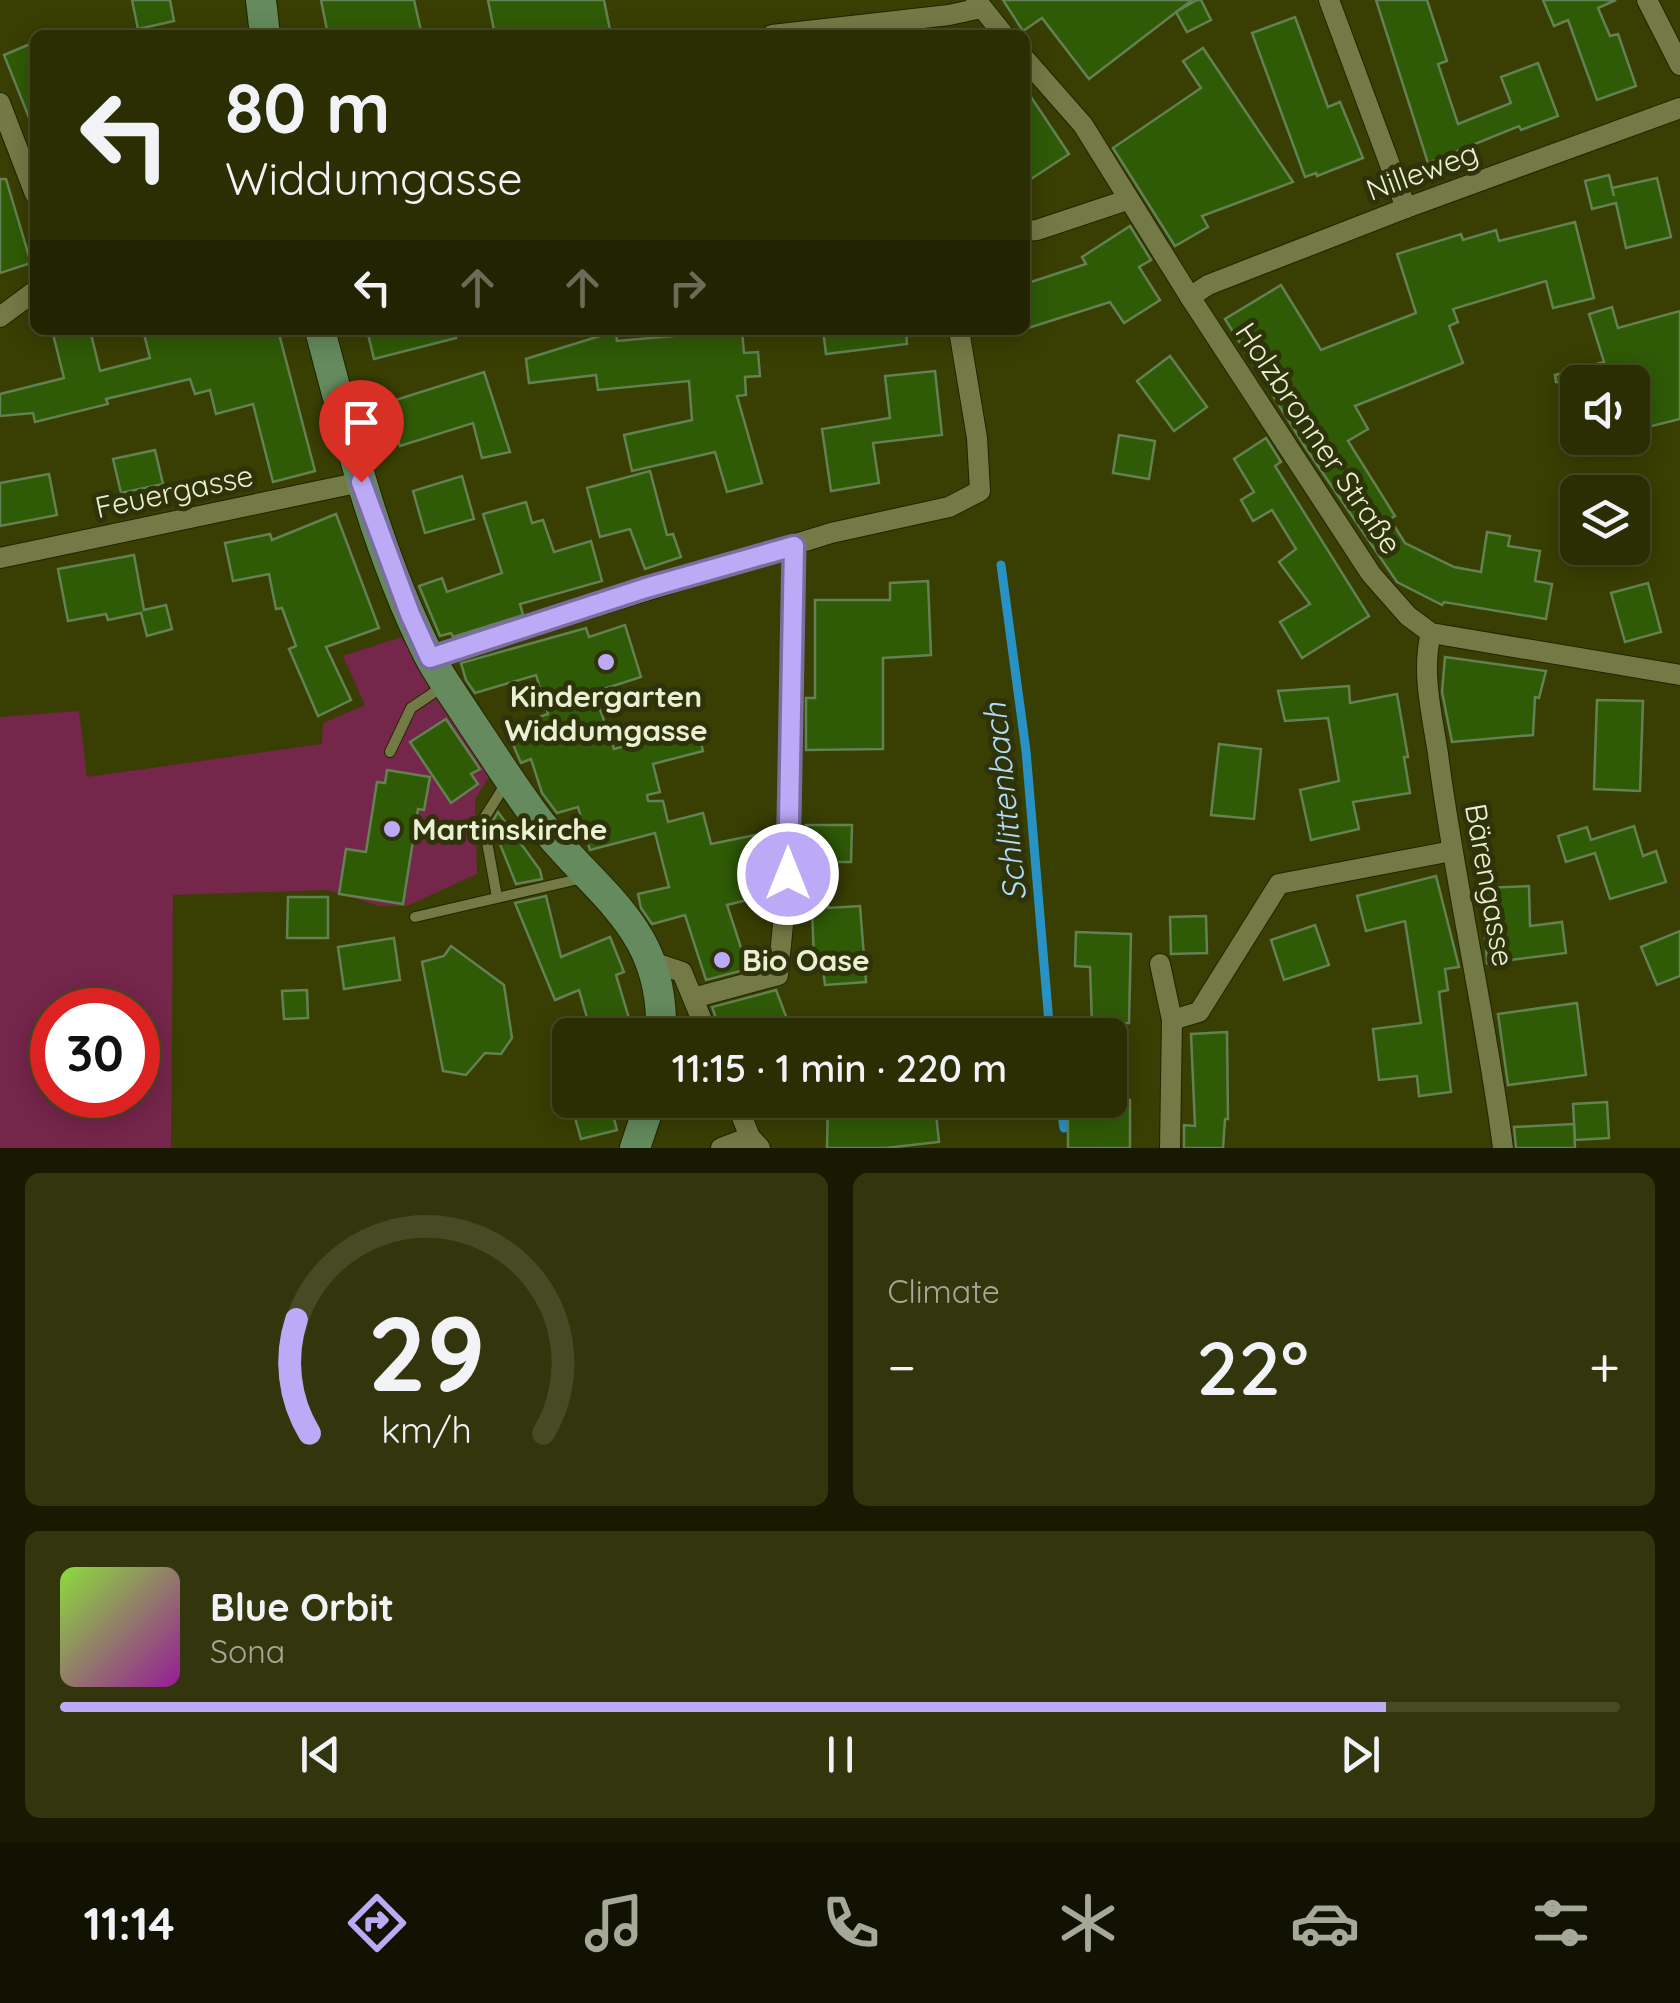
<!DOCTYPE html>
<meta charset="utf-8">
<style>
:root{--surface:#2b2e02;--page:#33360c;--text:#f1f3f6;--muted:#a6a899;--line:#474a24;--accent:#bcaaf6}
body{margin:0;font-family:Quicksand,sans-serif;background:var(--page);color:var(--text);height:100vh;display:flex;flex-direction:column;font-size:38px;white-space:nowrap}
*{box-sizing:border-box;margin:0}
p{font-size:32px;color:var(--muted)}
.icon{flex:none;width:55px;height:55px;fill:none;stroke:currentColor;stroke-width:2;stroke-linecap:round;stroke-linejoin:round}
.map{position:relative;height:1148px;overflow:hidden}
.details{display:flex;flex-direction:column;gap:25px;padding:25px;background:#181901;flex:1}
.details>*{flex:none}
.hud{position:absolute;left:30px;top:30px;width:1000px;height:305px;border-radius:15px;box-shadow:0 5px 25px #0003,0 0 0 2px var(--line);background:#2b2e02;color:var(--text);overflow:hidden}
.tools{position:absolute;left:1560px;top:365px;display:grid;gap:20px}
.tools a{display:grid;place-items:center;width:90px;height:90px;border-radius:15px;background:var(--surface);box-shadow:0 5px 25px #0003,0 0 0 2px var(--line);font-size:50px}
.speed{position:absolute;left:30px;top:988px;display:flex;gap:20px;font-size:50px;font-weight:700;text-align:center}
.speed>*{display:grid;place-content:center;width:130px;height:130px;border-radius:50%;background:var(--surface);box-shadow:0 5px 25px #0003,0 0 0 2px var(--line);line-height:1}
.speed .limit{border:15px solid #d22;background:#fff;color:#111}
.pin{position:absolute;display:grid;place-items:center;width:85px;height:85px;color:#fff;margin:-102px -42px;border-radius:50% 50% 50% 0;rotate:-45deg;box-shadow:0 0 10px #0007}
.pin .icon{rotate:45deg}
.me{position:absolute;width:110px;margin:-55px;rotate:0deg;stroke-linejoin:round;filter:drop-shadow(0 0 8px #0008)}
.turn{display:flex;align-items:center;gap:35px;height:210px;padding:0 30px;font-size:45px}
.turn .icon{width:130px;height:130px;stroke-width:2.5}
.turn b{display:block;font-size:70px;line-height:85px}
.lanes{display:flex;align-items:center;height:95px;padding:0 30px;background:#0003;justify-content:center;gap:50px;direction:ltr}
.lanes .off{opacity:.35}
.big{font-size:75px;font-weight:600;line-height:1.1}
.details .card{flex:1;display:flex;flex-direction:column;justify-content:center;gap:15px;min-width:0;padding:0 35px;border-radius:15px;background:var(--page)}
.details .dial{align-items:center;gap:0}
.dial svg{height:260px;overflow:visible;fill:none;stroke:var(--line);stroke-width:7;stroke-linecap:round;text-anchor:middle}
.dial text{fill:var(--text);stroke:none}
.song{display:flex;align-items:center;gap:30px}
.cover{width:120px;height:120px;border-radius:15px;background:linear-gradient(135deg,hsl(90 70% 55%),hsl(300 70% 35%))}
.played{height:10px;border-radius:5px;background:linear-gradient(90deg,var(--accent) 85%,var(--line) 85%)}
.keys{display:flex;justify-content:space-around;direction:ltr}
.heat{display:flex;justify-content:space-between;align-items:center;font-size:55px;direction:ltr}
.details .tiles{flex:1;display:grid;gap:25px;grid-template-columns:1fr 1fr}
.card:last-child{grid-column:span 2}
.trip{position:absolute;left:552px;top:1018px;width:575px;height:100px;border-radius:15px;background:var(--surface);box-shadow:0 5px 25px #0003,0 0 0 2px var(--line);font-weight:600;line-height:100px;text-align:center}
.menu{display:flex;height:160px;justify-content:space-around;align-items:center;background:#111201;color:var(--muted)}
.menu .icon{width:70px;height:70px}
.menu .on{color:var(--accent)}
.menu b{font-size:45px;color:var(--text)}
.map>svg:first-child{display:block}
</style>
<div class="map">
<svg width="1680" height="1148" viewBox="0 0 1680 1148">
<rect width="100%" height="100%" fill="#393e03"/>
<path fill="#75264b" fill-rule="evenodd" d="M401 637 489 777 475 799 477 874 407 906H379L328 890 173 895 171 1148H0V717L79 711 87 777 322 744 323 723 365 705 343 656ZM52 1010H138V1095H52Z"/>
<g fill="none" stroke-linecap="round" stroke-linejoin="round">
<g stroke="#2992c4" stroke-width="9">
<path d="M1001 565 1026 751 1050 1035"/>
<path d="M1060 1100 1064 1128"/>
</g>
</g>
<g fill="#2f5a06" stroke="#638153" stroke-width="2.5">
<path d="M132 0H170L174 21 138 29Z"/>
<path d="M321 0H414L422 35H328Z"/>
<path d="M488 0H604L611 35H495Z"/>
<path d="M1003 0H1192L1089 79 1042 18 1023 31Z"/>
<path d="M1197 0H1201L1211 20 1187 32 1176 12Z"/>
<path d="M1376 0H1427L1447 61 1438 64 1458 124 1511 103 1501 77 1538 63 1558 116 1521 130 1519 126 1428 163Z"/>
<path d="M1543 0H1616L1598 8 1610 36 1618 34 1636 86 1597 100 1568 20 1554 26Z"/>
<path d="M1295 17 1328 107 1340 102 1363 158 1317 176 1316 173 1305 177 1252 33Z"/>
<path d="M35 42V130H34L4 55Z"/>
<path d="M1203 48 1293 182 1202 216 1208 227 1175 246 1113 148 1201 88 1183 61Z"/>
<path d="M1025 88 1069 154 1025 183Z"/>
<path d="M1609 175 1614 196 1612 188 1657 178 1671 237 1626 248 1616 203 1592 209 1585 181Z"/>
<path d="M0 179H6L31 263 0 273Z"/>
<path d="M1575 222 1594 298 1553 308 1546 281 1453 309 1458 322 1449 326 1463 363 1355 406 1368 429 1348 441 1395 516 1390 519 1405 543 1454 567 1481 572 1487 532 1510 536 1508 546 1540 551 1535 581 1552 584 1546 619 1444 602 1442 605 1397 582 1305 447 1225 319 1281 285 1321 350 1416 313 1397 254 1461 234 1463 240 1496 230 1499 241Z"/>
<path d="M1130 226 1151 260 1139 267 1160 300 1124 323 1110 302 1025 329V284L1086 264 1082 257Z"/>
<path d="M1612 307 1618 328 1680 311V419L1632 431V382H1556L1555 375 1604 362 1589 314Z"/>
<path d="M52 330H90L100 371 150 358 143 330H278L315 471 273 482 253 404 216 414 210 390 195 394 190 379 106 399 108 404 35 422 33 413 0 416V394L64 378Z"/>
<path d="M367 330H455L456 338 374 359Z"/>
<path d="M742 330 744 353 758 352 760 376 745 377 746 395 737 396 762 483 727 492 715 452 632 471 624 435 692 420 689 381 598 390 596 375 529 383 526 359 616 331 617 341Z"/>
<path d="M823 330H906L907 344 826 354Z"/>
<path d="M1170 356 1207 407 1174 431 1137 381Z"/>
<path d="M935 371 942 435 873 443 879 483 831 491 822 429 890 418 885 376Z"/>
<path d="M484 372 510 452 482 458 473 423 400 446 386 403Z"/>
<path d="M1119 435 1155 441 1149 479 1113 473Z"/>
<path d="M1266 438 1281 462 1275 466 1369 616 1302 658 1280 622 1310 604 1279 562 1296 549 1272 510 1253 521 1241 500 1254 492 1234 459Z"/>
<path d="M155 450 163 484 121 493 113 459Z"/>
<path d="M650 471 667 535 673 534 681 557 645 569 630 529 600 537 587 488Z"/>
<path d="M49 474 57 515 0 526V483Z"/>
<path d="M462 476 474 519 425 533 413 491Z"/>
<path d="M526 502 532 523 543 520 554 552 591 541 602 581 520 604 523 615 453 637 451 633 440 636 419 586 442 578 447 592 502 573 483 514Z"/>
<path d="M336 514 379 628 326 647 351 700 318 716 289 649 296 646 282 608 276 609 269 574 233 581 225 543 270 534 272 540Z"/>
<path d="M134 555 144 610 166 605 172 629 147 636 141 613 108 620 106 614 68 621 58 569Z"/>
<path d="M928 581 931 655 883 658V749L806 750V698H815V600H890V583Z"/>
<path d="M1648 583 1661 632 1625 642 1611 593Z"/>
<path d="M625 625 641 677 594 692 614 749 697 727 703 751 653 764 660 792 647 795 648 801H663L668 822 703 813 711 844 775 831 774 866 740 872 747 900 727 905 748 969 706 980 685 915 652 924 641 908 638 894 669 887 655 833 590 850 578 807 557 813 542 793 531 759 521 763 506 728 548 714 536 675 475 693 466 680 461 663 586 628 589 637Z"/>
<path d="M1445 657 1546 671 1539 698 1535 697 1533 735 1452 742 1442 692Z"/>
<path d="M1349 686 1350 703 1397 694 1408 757H1404L1410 793 1353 802 1359 829 1311 840 1300 790 1339 781 1328 718 1285 721 1278 691Z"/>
<path d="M1597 700 1643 701 1640 791 1594 789Z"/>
<path d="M446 719 480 769 471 774 478 784 451 803 410 742Z"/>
<path d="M1219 744 1261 749 1254 819 1211 815Z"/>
<path d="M387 770 430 777 424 810 418 809 403 904 339 894 346 849 366 852 377 782 385 783Z"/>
<path d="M498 812 540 870 542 879 516 884 494 829 492 822Z"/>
<path d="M806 825H852L851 862H825L828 908 860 906 866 982 825 985 822 960H814L812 909 807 910Z"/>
<path d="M1634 826 1643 856 1656 851 1666 882 1610 899 1595 853 1566 862 1558 836 1587 827 1591 840Z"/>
<path d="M1436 876 1459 967 1445 969 1448 990 1439 992 1451 1092 1419 1096 1417 1076 1379 1080 1373 1029 1421 1023 1405 921 1366 931 1357 896Z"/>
<path d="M1529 886 1530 926 1562 922 1566 953 1487 963 1482 888Z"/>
<path d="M546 896 561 957 610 937 624 972 616 975 634 1035H592L579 990 555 1000 515 903Z"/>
<path d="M288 897H328V938H287Z"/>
<path d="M1206 916 1207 953 1171 954 1170 917Z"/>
<path d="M1315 925 1329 965 1284 980 1271 940Z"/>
<path d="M1680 931V976L1657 985 1641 947Z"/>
<path d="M1076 932 1131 934 1129 1023 1092 1024 1090 967 1075 966Z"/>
<path d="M394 938 400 980 344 989 338 947Z"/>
<path d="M451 946 504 985 512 1038 501 1054 485 1053 466 1075 443 1071 422 962 444 956Z"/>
<path d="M307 990 308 1018 284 1019 282 991Z"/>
<path d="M776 990 787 1019 742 1035H722L712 1007Z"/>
<path d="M1577 1003 1586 1075 1508 1085 1498 1014Z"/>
<path d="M1227 1032 1228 1119H1225L1223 1148H1184V1125L1195 1126 1191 1034Z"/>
<path d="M570 1100H609L617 1130 581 1139Z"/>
<path d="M828 1100H865V1111L935 1104 939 1142 885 1148H827Z"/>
<rect x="1068" y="1100" width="62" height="48"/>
<path d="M1607 1102 1609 1138 1575 1140 1573 1104Z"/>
<path d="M1574 1124 1575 1148H1516L1514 1127Z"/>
</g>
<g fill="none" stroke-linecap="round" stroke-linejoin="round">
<g stroke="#202400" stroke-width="12">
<g id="lane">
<path d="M390 752 411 708 445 685"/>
<path d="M497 897 483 820 505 785"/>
<path d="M415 917 583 878"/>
</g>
</g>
<g stroke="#202400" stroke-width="22">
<g id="street">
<path d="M976 0 1004 35"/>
<path d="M1329 0 1406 208"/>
<path d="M1647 0 1680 65"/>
<path d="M772 35 949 15 981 8"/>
<path d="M1025 59 1083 125 1190 297 1371 574 1408 616 1431 633 1680 675"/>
<path d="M0 103 35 194"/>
<path d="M1025 231 1037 230 1127 200"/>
<path d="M1190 297 1208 285 1406 208 1680 108"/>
<path d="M0 317 35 291"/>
<path d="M0 558 361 482"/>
<path d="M1431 633C1421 672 1432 714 1438 754 1455 886 1486 1016 1503 1148"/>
<path d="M430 658 831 533 949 507 980 491 977 438 959 330"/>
<path d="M652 962 682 972 708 1035"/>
<path d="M1160 964 1172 1020 1199 1012 1279 884 1452 851"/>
<path d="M693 998 778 975 788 874 794 546"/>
<path d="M735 1100 750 1137 760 1148"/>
<path d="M721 1148 750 1137"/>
<path d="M1170 1148 1172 1020"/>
</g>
</g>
<g stroke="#202400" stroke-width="32">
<g id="secondary">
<path d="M261 0 265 35"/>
<path d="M320 330C349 440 377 552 428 654 441 679 458 701 473 725 496 759 517 793 542 825 601 898 665 929 661 1035"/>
<path d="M635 1148 651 1100"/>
</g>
</g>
<use href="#lane" stroke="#747a45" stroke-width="10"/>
<use href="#street" stroke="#747a45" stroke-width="20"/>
<use href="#secondary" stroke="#648a5d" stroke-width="30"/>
</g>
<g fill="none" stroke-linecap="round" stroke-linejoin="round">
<g stroke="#7a6ea0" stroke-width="25">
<path id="route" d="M361 482 410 614 430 658 646 588 794 546 788 874"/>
</g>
<use href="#route" stroke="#bcaaf6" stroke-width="18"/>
</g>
<g fill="#bcaaf6" stroke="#2f3309" stroke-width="4">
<circle cx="606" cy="662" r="10"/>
<circle cx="392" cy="829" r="10"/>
<circle cx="722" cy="960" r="10"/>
</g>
<g text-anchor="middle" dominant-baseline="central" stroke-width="10" stroke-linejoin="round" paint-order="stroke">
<g font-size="30" fill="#ebf0d4" stroke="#2f3309">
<text transform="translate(1422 171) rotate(-20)">Nilleweg</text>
<text transform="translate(1319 438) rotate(56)">Holzbronner Straße</text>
<text transform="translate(174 491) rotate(-12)">Feuergasse</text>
<text transform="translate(1490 885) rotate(80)">Bärengasse</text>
</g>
<g font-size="30" font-weight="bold" fill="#ebf0d4" stroke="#2f3309" text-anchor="start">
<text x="606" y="696" text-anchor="middle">Kindergarten<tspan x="606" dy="34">Widdumgasse</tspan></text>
<text x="412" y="829">Martinskirche</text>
<text x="742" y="960">Bio Oase</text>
</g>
<g font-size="32" font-style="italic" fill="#b1ddf8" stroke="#2f3309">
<text transform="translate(1004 802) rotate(-96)">Schlittenbach</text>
</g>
</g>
</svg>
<div class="tools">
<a><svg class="icon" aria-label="sound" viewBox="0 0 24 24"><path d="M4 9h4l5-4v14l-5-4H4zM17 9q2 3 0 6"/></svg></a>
<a><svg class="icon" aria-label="layers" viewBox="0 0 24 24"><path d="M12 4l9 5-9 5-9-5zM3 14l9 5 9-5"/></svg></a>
</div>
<div class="speed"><div class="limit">30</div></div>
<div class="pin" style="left:361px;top:482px;background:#d93025"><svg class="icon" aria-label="arrive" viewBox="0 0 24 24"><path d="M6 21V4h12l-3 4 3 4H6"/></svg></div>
<svg class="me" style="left:788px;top:874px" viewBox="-20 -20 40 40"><circle r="17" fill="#bcaaf6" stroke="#fff" stroke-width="3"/><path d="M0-11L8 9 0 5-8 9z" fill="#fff"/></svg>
<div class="trip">11:15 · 1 min · 220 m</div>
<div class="hud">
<div class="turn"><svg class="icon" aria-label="left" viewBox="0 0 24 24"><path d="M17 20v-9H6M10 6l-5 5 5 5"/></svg><div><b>80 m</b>Widdumgasse</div></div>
<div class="lanes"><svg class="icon" aria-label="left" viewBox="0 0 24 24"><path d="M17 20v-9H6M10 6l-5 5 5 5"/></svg><svg class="icon off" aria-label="ahead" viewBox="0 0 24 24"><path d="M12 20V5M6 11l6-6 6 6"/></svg><svg class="icon off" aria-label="ahead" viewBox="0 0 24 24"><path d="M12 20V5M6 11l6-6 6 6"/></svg><svg class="icon off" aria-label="right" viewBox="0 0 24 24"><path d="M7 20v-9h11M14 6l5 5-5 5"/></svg></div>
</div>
</div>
<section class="details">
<div class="tiles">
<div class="card dial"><svg viewBox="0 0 100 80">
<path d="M14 69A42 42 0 1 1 86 69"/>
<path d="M14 69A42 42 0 0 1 10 34" stroke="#bcaaf6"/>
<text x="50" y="56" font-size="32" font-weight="700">29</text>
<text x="50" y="72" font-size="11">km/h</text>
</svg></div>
<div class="card"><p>Climate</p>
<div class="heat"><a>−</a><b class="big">22°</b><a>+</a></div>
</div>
<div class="card">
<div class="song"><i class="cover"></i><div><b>Blue Orbit</b><p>Sona</p></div></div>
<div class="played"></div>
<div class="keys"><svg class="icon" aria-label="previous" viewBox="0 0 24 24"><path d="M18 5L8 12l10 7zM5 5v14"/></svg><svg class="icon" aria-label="pause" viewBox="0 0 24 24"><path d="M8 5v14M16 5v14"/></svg><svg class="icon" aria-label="next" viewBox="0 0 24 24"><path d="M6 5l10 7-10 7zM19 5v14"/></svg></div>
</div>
</div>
</section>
<nav class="menu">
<b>11:14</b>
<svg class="icon on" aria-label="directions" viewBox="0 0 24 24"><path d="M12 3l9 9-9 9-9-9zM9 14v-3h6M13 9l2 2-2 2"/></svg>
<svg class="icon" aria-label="music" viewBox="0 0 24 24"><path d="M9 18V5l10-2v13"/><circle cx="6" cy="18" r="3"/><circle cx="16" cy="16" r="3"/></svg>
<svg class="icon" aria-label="phone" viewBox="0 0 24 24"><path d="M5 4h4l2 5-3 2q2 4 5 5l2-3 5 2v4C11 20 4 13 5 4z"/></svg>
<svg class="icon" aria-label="climate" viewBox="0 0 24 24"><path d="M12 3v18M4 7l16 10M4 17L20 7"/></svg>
<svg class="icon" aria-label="car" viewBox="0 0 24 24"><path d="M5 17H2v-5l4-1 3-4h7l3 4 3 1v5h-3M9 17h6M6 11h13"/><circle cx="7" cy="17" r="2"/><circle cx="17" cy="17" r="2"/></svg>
<svg class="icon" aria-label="filters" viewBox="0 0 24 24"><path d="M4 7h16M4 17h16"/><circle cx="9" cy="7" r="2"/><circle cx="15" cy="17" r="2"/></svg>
</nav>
